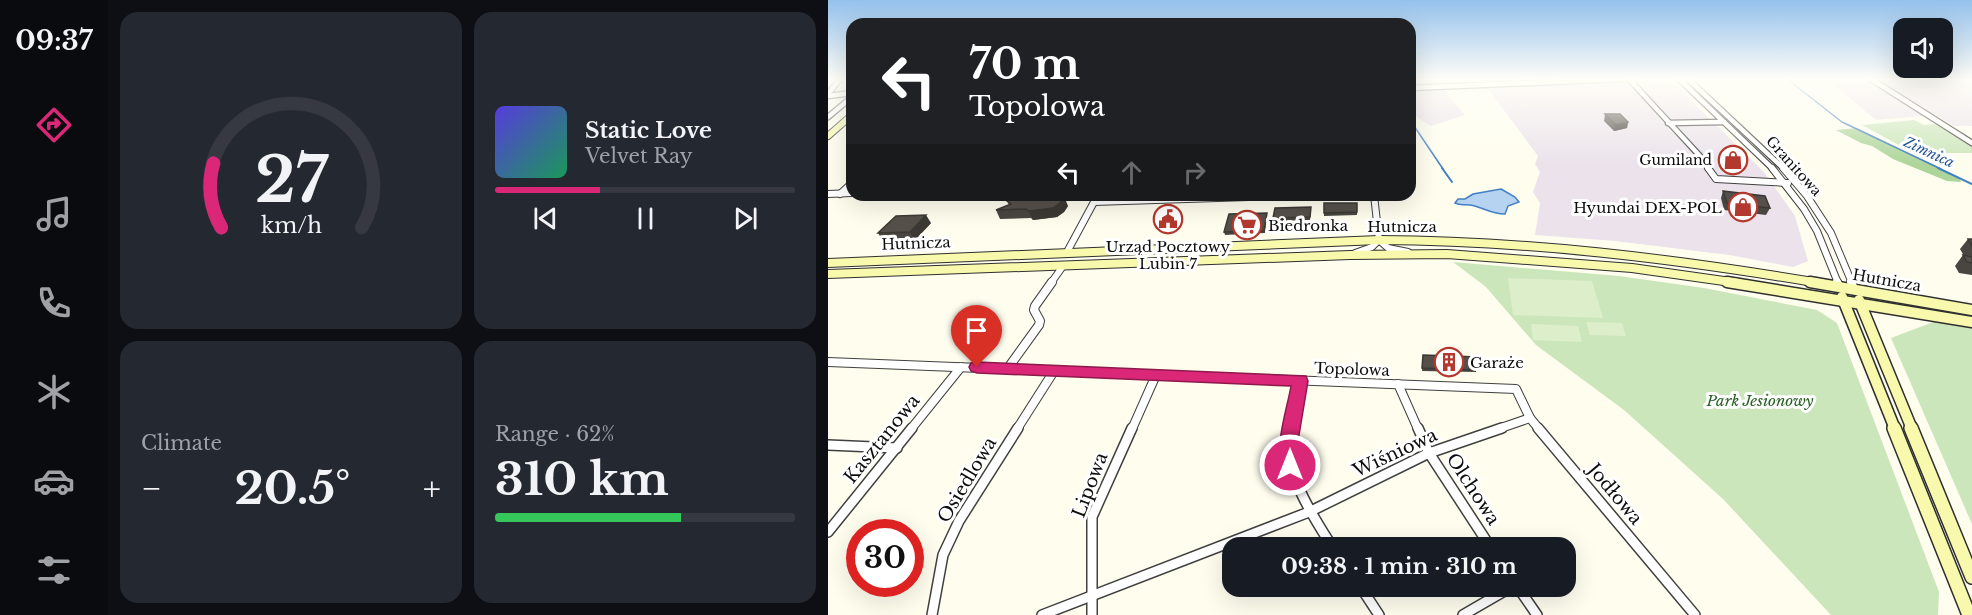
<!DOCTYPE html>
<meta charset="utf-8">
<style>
:root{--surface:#171b24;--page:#242831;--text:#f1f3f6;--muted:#9ea1a6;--line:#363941;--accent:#db2777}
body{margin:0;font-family:"Libre Baskerville",serif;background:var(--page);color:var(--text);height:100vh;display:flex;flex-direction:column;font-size:22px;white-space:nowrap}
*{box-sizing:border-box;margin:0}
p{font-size:20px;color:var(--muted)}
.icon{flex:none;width:33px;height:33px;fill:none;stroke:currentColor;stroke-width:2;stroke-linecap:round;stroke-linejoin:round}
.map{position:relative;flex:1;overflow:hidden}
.details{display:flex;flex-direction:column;gap:12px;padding:12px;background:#0d0f14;width:720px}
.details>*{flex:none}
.hud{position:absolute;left:18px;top:18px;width:570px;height:183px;border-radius:18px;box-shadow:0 6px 24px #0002;background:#202124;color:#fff;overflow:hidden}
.controls{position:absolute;left:1065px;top:18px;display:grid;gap:12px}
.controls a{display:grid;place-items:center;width:60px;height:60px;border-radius:12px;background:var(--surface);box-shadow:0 6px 24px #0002;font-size:30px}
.speed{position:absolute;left:18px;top:519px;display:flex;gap:12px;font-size:30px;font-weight:700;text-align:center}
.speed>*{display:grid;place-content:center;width:78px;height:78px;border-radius:50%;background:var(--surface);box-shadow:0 6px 24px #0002;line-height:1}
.speed .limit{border:9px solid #d22;background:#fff;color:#111}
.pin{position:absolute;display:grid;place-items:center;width:51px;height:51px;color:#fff;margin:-62px -26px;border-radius:50% 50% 50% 0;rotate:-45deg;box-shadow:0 0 6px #0007}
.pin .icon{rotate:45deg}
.me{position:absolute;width:66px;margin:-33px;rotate:0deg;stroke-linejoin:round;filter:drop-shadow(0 0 4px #0008)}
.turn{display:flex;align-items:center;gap:21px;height:126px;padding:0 24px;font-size:27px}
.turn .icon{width:78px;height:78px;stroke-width:2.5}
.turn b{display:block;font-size:42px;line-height:51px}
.lanes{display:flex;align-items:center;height:57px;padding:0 24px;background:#0003;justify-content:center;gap:30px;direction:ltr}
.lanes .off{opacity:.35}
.big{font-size:45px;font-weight:800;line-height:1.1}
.details .tile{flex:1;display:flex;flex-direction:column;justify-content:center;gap:9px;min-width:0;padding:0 21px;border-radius:18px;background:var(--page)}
.details .dial{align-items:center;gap:0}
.dial svg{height:156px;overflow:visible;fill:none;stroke:var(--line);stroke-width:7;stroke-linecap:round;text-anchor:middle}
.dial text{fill:var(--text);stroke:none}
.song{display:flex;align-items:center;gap:18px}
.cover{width:72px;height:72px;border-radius:9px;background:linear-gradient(135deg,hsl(250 70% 55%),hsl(150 70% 35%))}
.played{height:6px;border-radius:3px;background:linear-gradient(90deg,var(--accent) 35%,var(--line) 35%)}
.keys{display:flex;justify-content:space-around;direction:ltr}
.heat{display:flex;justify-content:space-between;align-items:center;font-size:33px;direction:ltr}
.charge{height:9px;border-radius:4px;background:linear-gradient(90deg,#34c759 62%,var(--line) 0)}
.details .tiles{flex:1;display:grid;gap:12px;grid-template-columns:repeat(2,1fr)}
.trip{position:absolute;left:394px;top:537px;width:354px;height:60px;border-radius:18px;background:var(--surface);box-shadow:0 6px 24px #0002;font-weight:800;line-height:60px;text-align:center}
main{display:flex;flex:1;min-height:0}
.tabs{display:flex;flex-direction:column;width:108px;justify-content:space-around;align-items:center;background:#090b0e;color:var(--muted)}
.tabs .icon{width:42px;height:42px}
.tabs .on{color:var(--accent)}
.tabs b{font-size:27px;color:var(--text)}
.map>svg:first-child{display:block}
</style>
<main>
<nav class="tabs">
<b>09:37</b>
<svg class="icon on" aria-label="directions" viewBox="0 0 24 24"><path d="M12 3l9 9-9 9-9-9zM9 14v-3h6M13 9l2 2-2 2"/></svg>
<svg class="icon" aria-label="music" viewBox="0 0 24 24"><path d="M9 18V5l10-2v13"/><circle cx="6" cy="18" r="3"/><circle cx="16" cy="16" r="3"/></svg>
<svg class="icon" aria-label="phone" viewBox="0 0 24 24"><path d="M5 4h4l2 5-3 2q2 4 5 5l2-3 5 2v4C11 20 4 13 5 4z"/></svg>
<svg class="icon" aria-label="climate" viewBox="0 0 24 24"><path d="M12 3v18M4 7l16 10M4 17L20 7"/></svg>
<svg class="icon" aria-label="car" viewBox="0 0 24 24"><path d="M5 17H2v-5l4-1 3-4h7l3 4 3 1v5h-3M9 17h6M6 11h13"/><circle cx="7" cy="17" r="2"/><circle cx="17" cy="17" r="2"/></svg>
<svg class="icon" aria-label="filters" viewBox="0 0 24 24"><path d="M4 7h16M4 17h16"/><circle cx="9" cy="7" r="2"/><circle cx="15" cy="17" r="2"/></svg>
</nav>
<section class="details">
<div class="tiles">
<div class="tile dial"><svg viewBox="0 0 100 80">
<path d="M14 69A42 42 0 1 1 86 69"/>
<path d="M14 69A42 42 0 0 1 10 36" stroke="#db2777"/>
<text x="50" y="56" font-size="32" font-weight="700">27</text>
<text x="50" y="72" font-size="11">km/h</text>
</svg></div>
<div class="tile">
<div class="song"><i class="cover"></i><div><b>Static Love</b><p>Velvet Ray</p></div></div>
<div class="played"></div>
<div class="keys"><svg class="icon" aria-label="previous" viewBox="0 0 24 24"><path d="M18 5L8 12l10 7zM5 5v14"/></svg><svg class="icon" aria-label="pause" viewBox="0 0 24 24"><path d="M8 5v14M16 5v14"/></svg><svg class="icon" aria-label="next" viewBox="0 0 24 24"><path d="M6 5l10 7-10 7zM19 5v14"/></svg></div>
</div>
<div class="tile"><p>Climate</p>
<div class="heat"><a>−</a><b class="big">20.5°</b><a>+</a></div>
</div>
<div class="tile"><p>Range · 62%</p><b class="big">310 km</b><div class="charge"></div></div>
</div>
</section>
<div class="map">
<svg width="1144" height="615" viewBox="0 0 1144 615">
<rect width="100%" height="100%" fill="#fefdee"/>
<g fill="#ebe2eb">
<path d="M582 79H624L629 82 611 84 637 115 603 126 590 118 582 107Z"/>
<path d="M630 79H841L936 172 967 216 980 261 965 267 901 255 787 241 707 235 712 203 705 192 712 172 707 164 710 156 661 90 638 88Z"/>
<path d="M999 79H1138L1144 82V126H1126L1108 115 1048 120Z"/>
</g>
<g fill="#cbe6ba">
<path d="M1086 120 1096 125 1109 124 1144 146V153H1095L1069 144 1034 125Z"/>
<path d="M625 262 791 276 876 288 989 310 1009 323 1111 592 1110 615H1003L895 499 796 410 708 345 658 287Z"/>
<path d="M1108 321 1144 327V524L1063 338Z"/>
</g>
<path fill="#add59a" d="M1029 128 1132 178 1133 182 1119 181 1065 159 1044 146 1033 143 1008 130Z"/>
<g fill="#ddeecb">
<path d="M680 278 764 281 775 318 685 315Z"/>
<path d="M758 322 794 323 798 336 762 335Z"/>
<path d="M703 324 750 326 754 342 705 340Z"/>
</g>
<path fill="#b6d4f2" stroke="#427fc4" stroke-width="1.5" d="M673 189 687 197 691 202 680 206 677 214C662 214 655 207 642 205 635 204 633 206 627 203L630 199H637L645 194Z"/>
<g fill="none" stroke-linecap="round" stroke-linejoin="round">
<g stroke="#427fc4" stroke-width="1.5">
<path d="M959 79 1014 122 1113 169"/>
<path d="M582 120 615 169"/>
</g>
<g stroke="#427fc4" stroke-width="2">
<path d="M614 168 624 182"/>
<path d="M1110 168 1144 184"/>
</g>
<g stroke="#404040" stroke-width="7">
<g id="street-far3">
<path d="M801 79 871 155 881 169"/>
<path d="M851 79 945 169"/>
<path d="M860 79 956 169"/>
<path d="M1043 79 1144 143"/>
<path d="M582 88 794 79"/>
<path d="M0 94 12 79"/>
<path d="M0 96 24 93"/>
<path d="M0 117 24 97"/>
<path d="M840 123 896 122"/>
</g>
</g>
<g stroke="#404040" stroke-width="8">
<g id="street-far2">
<path d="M880 168 888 179 960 183"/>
<path d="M944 168 976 209 989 231 1010 283"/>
<path d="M955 168 979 196 1003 233 1024 283"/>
<path d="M0 194 24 193"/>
<path d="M12 194 24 183"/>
<path d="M270 195 266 202 487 195"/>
<path d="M546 195 551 240"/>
<path d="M551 240 560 248 580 252"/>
<path d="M239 252 266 202"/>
<path d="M527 253 544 247 551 240"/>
<path d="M223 283 235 266"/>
</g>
</g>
<g stroke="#404040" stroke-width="10">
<g id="street-far1">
<path d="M1009 282 1011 286"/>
<path d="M1023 282 1026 289"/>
<path d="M0 362 688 389 702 418 711 429"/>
<path d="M180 368 211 325 212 321 206 310 207 306 224 282"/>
<path d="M570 384 590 429"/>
<path d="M83 429 133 367"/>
<path d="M189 429 226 371"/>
<path d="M304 429 328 375"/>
<path d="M462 429 472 380"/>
<path d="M670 429 702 418"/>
</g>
</g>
<g stroke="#404040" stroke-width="12">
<g id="street">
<path d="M462 428C456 474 481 510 505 548"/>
<path d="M590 428 601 453 663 548"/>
<path d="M710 428 867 615"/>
<path d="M0 445 69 448"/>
<path d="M0 532 84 428"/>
<path d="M532 586 551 615"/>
<path d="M689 586 709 615"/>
<path d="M104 615 115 555 131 521 190 428"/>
<path d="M214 615 481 512 601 453 674 428"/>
<path d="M264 615V517L304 428"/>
<path d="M635 615 685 586"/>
</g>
</g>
<g stroke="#2f2f2f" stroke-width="8">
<path id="secondary-far3" d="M0 136 24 115"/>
</g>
<g stroke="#2f2f2f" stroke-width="10">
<g id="secondary-far2">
<path d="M0 263 551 240C701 241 843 258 991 283"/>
<path d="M0 274 522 255 619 254 804 268 910 283"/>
</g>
</g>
<g stroke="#2f2f2f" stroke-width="13">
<g id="secondary-far1">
<path d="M899 282 1144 322"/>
<path d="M982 282 1144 310"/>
<path d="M1014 297 1067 429"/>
<path d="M1031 300 1084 429"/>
</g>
</g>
<g stroke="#2f2f2f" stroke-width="16">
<g id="secondary">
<path d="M1066 428 1141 615"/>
<path d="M1083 428 1144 577"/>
</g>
</g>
<use href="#street-far3" stroke="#fff" stroke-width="4.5"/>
<use href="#street-far2" stroke="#fff" stroke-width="6"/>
<use href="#street-far1" stroke="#fff" stroke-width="8"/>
<use href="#street" stroke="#fff" stroke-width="9"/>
<use href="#secondary-far3" stroke="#f8f9ad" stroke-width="6"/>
<use href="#secondary-far2" stroke="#f8f9ad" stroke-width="8"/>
<use href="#secondary-far1" stroke="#f8f9ad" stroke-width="10"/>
<use href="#secondary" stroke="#f8f9ad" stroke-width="13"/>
</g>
<g fill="#494540">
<path d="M777 114 800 122 799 128 786 131 776 121Z"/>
<path d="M895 191 942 208 938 215 896 210 893 198Z"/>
<path d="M184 195 240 206 236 212 229 217 205 220 203 218 172 219 168 210 181 205 179 201 186 198Z"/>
<path d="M529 203V215L496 216V213Z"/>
<path d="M483 209 482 220 446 221 445 218Z"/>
<path d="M439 213 437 233 397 235 396 232Z"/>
<path d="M103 223 87 240 55 241 50 233Z"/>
<path d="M1140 239H1144V275L1131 273 1127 266 1135 255 1136 256 1132 249Z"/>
<path d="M595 355 650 357 648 372 594 371Z"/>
</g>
<g fill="#3c3834">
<path d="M800 122 799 128 786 131 788 125Z"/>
<path d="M236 196 240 206 236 212 229 217 205 220 201 211Z"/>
<path d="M98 215 103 223 87 240 82 232Z"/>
</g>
<g fill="#55504a" stroke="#3c3834" stroke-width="1.5">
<path d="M777 114H792L800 122 788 125Z"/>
<path d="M895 191 937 196 942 208 899 203Z"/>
<path d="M185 195H202L203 196 205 195H234L236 196 232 203 225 208 201 211 198 209 168 210 183 204 179 201 188 198Z"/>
<path d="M496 203H529V212L496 213Z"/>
<path d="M483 207 482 217 445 218 447 208Z"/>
<path d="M439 213 436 231 396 232 401 214Z"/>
<path d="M98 215 82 232 50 233 68 216Z"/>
<path d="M1140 239H1144V246Z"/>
<path d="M1135 255 1144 257V263L1139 262Z"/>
<path d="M595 355 650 357 649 370 594 368Z"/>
</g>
<linearGradient id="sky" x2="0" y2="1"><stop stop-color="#94c1ec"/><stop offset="0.48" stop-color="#fffef7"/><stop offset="1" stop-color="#fffef7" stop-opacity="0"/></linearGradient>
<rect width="1144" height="165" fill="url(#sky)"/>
<path fill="#db2777" stroke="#8e194d" stroke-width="1.5" d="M149 362 478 376 480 381 469 447 471 465 469 471 462 473 456 471C445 447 459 410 463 386L149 373 143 371 141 367 143 363Z"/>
<defs>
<g id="shop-ring" transform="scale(1.5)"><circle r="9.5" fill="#fff" stroke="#b3392e" stroke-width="1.5"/><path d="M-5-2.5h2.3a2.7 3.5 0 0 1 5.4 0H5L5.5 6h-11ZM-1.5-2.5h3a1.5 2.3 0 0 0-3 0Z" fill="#b3392e"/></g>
<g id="civic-ring" transform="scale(1.5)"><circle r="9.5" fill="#fff" stroke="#b3392e" stroke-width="1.5"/><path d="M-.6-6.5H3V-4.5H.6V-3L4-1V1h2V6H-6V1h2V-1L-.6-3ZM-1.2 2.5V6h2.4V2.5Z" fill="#b3392e"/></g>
<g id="supermarket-ring" transform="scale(1.5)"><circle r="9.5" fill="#fff" stroke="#b3392e" stroke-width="1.5"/><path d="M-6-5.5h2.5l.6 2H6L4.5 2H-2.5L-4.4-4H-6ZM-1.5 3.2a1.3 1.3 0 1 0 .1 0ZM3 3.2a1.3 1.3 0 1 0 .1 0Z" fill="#b3392e"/></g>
<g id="building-ring" transform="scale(1.5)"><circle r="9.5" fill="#fff" stroke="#b3392e" stroke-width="1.5"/><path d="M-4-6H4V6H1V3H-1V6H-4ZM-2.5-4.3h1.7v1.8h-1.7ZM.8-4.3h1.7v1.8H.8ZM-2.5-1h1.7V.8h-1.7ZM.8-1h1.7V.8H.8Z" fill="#b3392e"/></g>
</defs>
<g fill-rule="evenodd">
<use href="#shop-ring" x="905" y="160"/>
<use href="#shop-ring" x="915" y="207"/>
<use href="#civic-ring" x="340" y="219"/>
<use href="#supermarket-ring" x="419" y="225"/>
<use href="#building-ring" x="621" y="362"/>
</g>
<g text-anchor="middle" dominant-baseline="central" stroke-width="6" stroke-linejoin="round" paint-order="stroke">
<g font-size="14" font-style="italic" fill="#1f5296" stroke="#fff">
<text transform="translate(1101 152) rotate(25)">Zimnica</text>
</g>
<g font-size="14" fill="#0d0d0d" stroke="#fff" text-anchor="end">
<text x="884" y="160">Gumiland</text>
</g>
<g font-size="14" fill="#0d0d0d" stroke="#fff">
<text transform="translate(966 166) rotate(48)">Granitowa</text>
</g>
<g font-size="15" fill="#0d0d0d" stroke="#fff" text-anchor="start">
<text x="894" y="207" text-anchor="end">Hyundai DEX-POL</text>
<text x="440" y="225">Biedronka</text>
<text x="340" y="246" text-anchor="middle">Urząd Pocztowy<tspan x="340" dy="17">Lubin 7</tspan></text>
<text x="642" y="362">Garaże</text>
</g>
<g font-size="15" fill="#0d0d0d" stroke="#fff">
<text x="574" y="226">Hutnicza</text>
<text transform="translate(88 243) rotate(-2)">Hutnicza</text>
<text transform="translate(1059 280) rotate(10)">Hutnicza</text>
<text transform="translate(524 369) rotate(2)">Topolowa</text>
</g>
<g font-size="15" font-style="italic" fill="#276022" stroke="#fff">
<text x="932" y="400">Park Jesionowy</text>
</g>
<g font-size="18" fill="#0d0d0d" stroke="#fff">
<text transform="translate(54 439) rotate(-51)">Kasztanowa</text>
<text transform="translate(567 453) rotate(-25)">Wiśniowa</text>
<text transform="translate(139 480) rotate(-59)">Osiedlowa</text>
<text transform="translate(262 485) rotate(-69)">Lipowa</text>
<text transform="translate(645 489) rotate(57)">Olchowa</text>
<text transform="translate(787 494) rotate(50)">Jodłowa</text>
</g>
</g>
</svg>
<div class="controls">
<a><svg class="icon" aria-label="sound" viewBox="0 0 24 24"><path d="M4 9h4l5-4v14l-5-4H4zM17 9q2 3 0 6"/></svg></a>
</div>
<div class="speed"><div class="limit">30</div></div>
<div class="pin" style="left:149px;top:367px;background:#d93025"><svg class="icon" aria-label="arrive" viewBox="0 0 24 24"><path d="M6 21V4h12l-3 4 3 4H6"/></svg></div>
<svg class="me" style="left:462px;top:465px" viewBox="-20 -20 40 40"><circle r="17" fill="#db2777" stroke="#fff" stroke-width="3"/><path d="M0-11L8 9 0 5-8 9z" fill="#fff"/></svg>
<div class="trip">09:38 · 1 min · 310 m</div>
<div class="hud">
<div class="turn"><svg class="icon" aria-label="left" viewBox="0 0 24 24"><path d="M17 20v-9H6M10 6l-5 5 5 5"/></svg><div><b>70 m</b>Topolowa</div></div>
<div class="lanes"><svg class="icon" aria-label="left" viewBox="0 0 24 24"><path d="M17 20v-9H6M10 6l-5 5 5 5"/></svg><svg class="icon off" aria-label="ahead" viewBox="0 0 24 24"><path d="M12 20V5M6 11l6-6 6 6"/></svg><svg class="icon off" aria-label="right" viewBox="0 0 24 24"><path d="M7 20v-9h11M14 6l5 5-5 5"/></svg></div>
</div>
</div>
</main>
